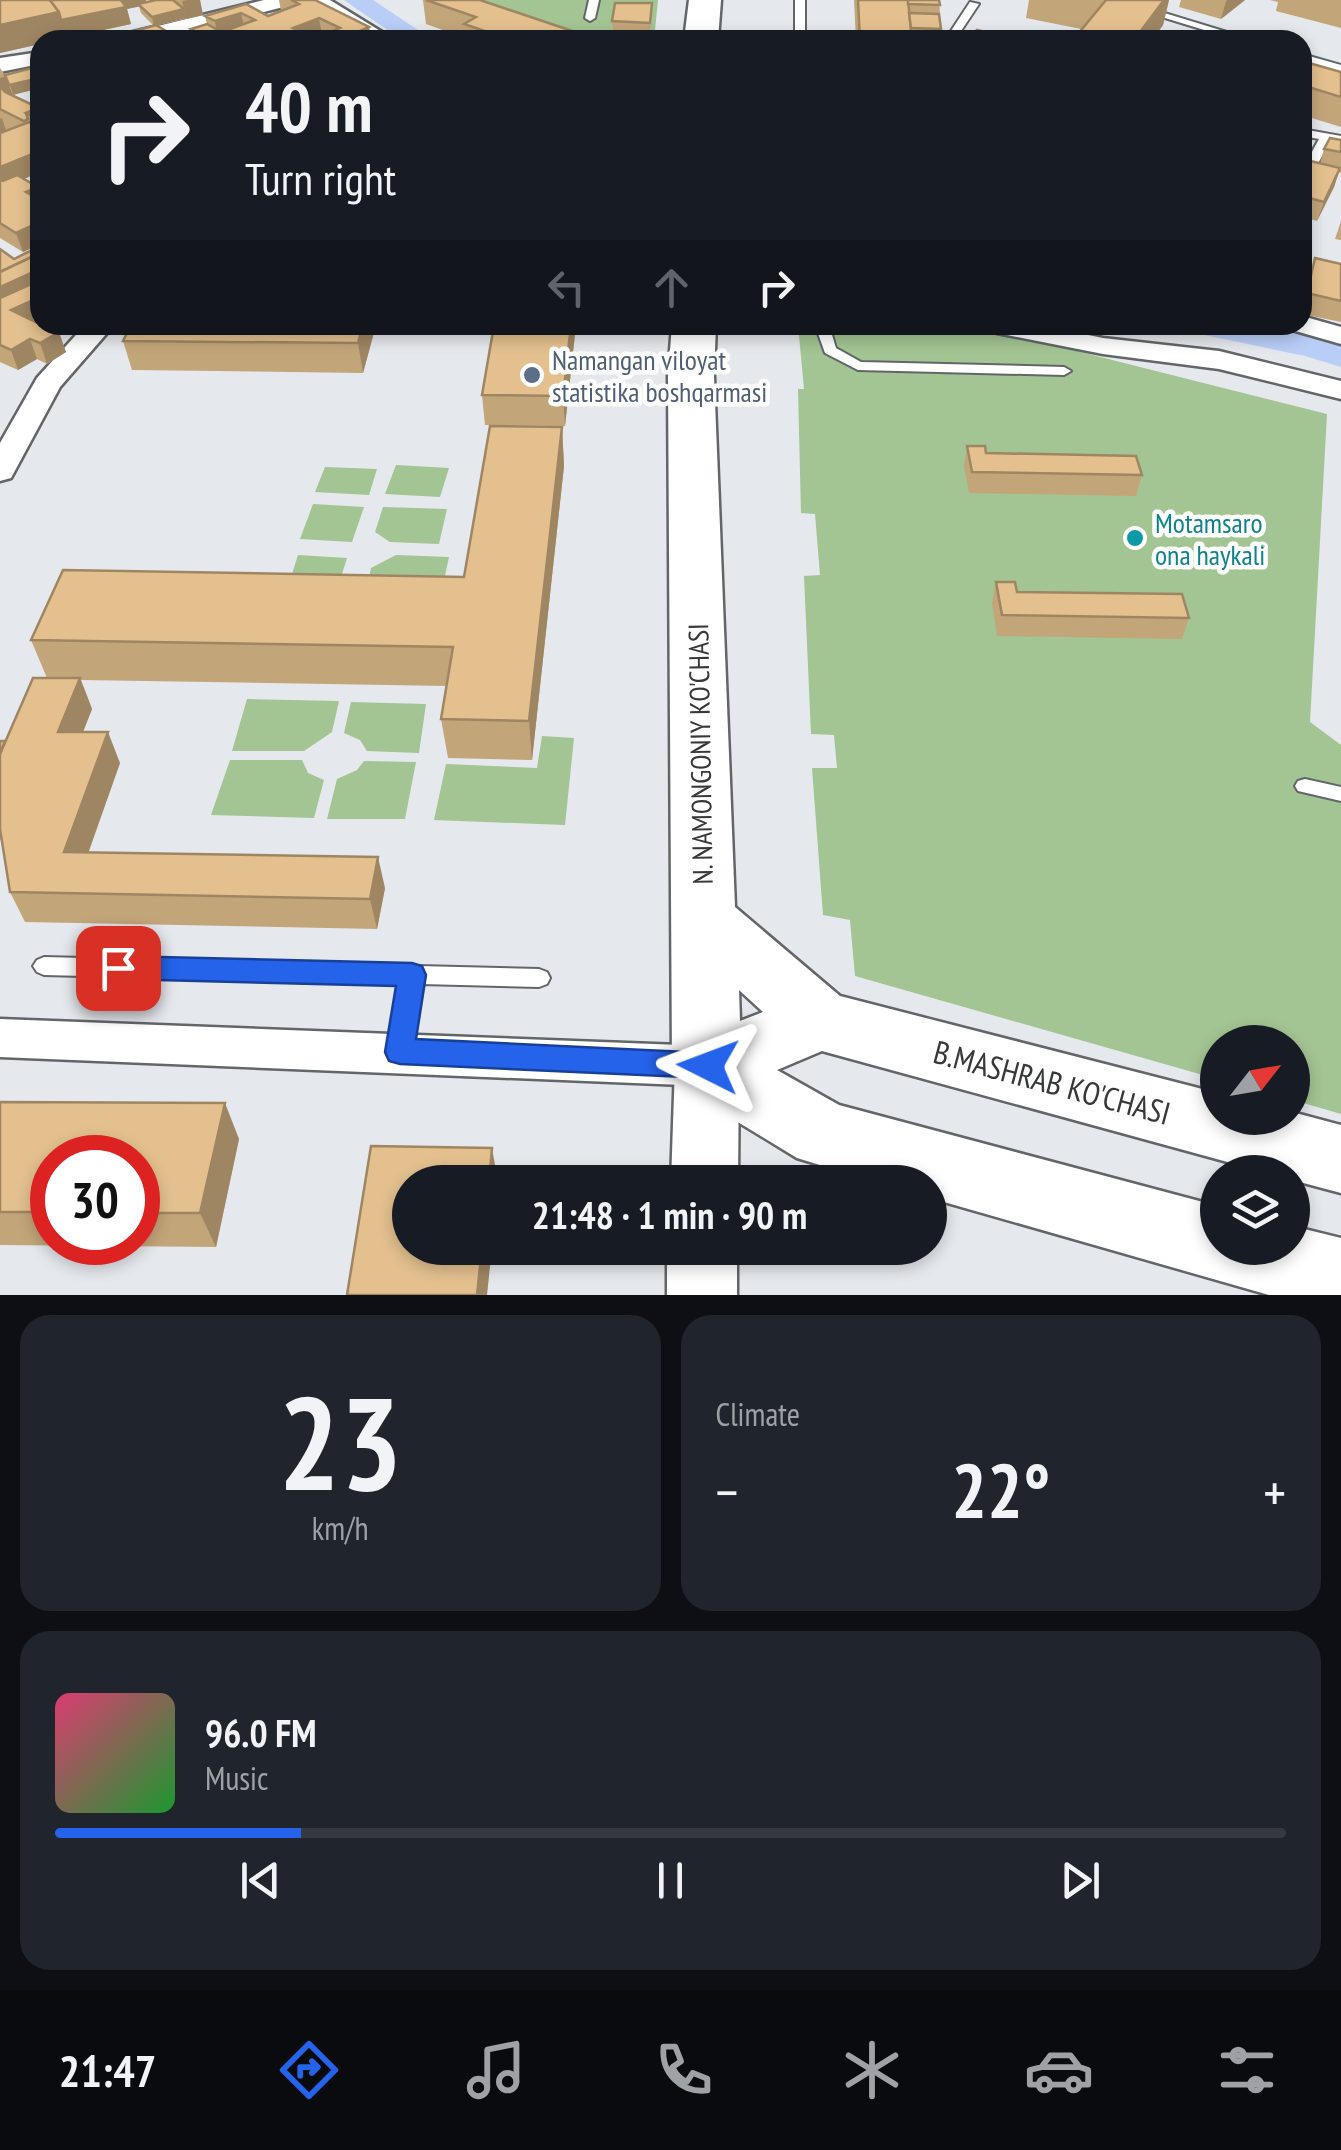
<!DOCTYPE html>
<meta charset="utf-8">
<style>
:root{--surface:#171b24;--page:#20242c;--text:#f1f3f6;--muted:#9ea1a6;--line:#363941;--accent:#2563eb}
body{margin:0;font-family:"PT Sans Narrow",sans-serif;background:var(--page);color:var(--text);height:100vh;display:flex;flex-direction:column;font-size:38px;white-space:nowrap}
*{box-sizing:border-box;margin:0}
p{font-size:32px;color:var(--muted)}
.icon{flex:none;width:55px;height:55px;fill:none;stroke:currentColor;stroke-width:2;stroke-linecap:round;stroke-linejoin:round}
.map{position:relative;height:1295px;overflow:hidden}
.details{display:flex;flex-direction:column;gap:20px;padding:20px;background:#0d0f14;flex:1}
.details>*{flex:none}
.banner{position:absolute;left:30px;top:30px;width:1282px;height:305px;border-radius:30px;box-shadow:0 5px 15px #0003;background:#171b24;color:var(--text);overflow:hidden}
.needle{width:65px;rotate:59deg}
.buttons{position:absolute;left:1200px;top:1025px;display:grid;gap:20px}
.buttons a{display:grid;place-items:center;width:110px;height:110px;border-radius:50%;background:var(--surface);box-shadow:0 5px 15px #0003;font-size:50px}
.speed{position:absolute;left:30px;top:1135px;display:flex;gap:20px;font-size:50px;font-weight:700;text-align:center}
.speed>*{display:grid;place-content:center;width:130px;height:130px;border-radius:50%;background:var(--surface);box-shadow:0 5px 15px #0003;line-height:1}
.speed .limit{border:15px solid #d22;background:#fff;color:#111}
.pin{position:absolute;display:grid;place-items:center;width:85px;height:85px;color:#fff;margin:-42px;border-radius:20px;box-shadow:0 5px 15px #0006}
.me{position:absolute;width:110px;margin:-55px;rotate:273deg;stroke-linejoin:round;filter:drop-shadow(0 0 8px #0008)}
.turn{display:flex;align-items:center;gap:35px;height:210px;padding:0 50px;font-size:45px}
.turn .icon{width:130px;height:130px;stroke-width:2.5}
.turn b{display:block;font-size:70px;line-height:85px}
.lanes{display:flex;align-items:center;height:95px;padding:0 50px;background:#0003;justify-content:center;gap:50px;direction:ltr}
.lanes .off{opacity:.35}
.big{font-size:75px;font-weight:600;line-height:1.1}
.details .card{flex:1;display:flex;flex-direction:column;justify-content:center;gap:15px;min-width:0;padding:0 35px;border-radius:30px;background:var(--page)}
.details .dial{align-items:center;gap:0}
.dial b{font-size:130px;line-height:1}
.song{display:flex;align-items:center;gap:30px}
.cover{width:120px;height:120px;border-radius:15px;background:linear-gradient(135deg,hsl(340 70% 55%),hsl(130 70% 35%))}
.played{height:10px;border-radius:5px;background:linear-gradient(90deg,var(--accent) 20%,var(--line) 20%)}
.keys{display:flex;justify-content:space-around;direction:ltr}
.heat{display:flex;justify-content:space-between;align-items:center;font-size:55px;direction:ltr}
.details .tiles{flex:1;display:grid;gap:20px;grid-template-columns:1fr 1fr}
.card:last-child{grid-column:span 2}
.trip{position:absolute;left:392px;top:1165px;width:555px;height:100px;border-radius:50px;background:var(--surface);box-shadow:0 5px 15px #0003;font-weight:600;line-height:100px;text-align:center}
.tab-bar{display:flex;height:160px;justify-content:space-around;align-items:center;background:#090b0e;color:var(--muted)}
.tab-bar .icon{width:70px;height:70px}
.tab-bar .selected{color:var(--accent)}
.tab-bar b{font-size:45px;color:var(--text)}
.map>svg:first-child{display:block}
</style>
<div class="map">
<svg width="1341" height="1295" viewBox="0 0 1341 1295">
<rect width="100%" height="100%" fill="#e5e8ec"/>
<g fill="#a3c493">
<path d="M422 0H658L654 40H551Z"/>
<path d="M798 325H973L1327 414 1310 722 1341 745V1114L1293 1100 1292 1042H1218L1217 1079 855 976 850 920 823 915 812 768H837L834 735 811 734 804 576 820 575 815 514 801 513 798 389H804Z"/>
<path d="M396 465 449 468 440 497 385 494Z"/>
<path d="M325 467 377 469 369 495 315 492Z"/>
<path d="M313 504 364 507 352 542 300 539Z"/>
<path d="M383 507 447 509 439 544 390 542 375 532Z"/>
<path d="M298 555 347 558 335 596 286 593Z"/>
<path d="M396 555 449 557 441 594 366 593 371 568Z"/>
<path d="M247 699 339 701 332 732 304 751H232Z"/>
<path d="M351 702 426 704 419 753 367 751 360 740 344 733Z"/>
<path d="M542 736 574 738 565 825 434 820 446 764 537 768Z"/>
<path d="M230 760H302L308 773 324 780 314 818 211 815Z"/>
<path d="M364 761 416 762 405 819H327L337 779 357 770Z"/>
</g>
<g fill="none" stroke-linecap="round" stroke-linejoin="round">
<g fill="#b8cef7" fill-rule="evenodd">
<path d="M344 0H373L433 40H402Z"/>
<path d="M1185 325C1239 325 1290 327 1341 345V367L1305 356 1190 332Z"/>
</g>
<g stroke="#636669" stroke-width="4">
<g id="service">
<path d="M589 0H599L595 18 590 21 585 18Z"/>
<rect x="795" y="0" width="10" height="40"/>
<path d="M1106 0H1122L1253 40H1237Z"/>
<path d="M970 2 979 4 955 40H945Z"/>
<path d="M1302 54 1341 65V72L1302 61Z"/>
<path d="M1302 129 1341 136V144L1330 141 1313 173 1307 177 1302 175V170L1319 139 1302 136Z"/>
<path d="M815 325H829L836 348 861 362 1064 367 1071 371 1064 375 858 370 825 353Z"/>
<path d="M1305 779 1341 787V801L1298 791 1295 786 1298 781Z"/>
<path d="M44 957 539 969 547 972 550 978 547 984 539 987 421 984 410 1051 407 1058 399 1061 391 1058 388 1051 400 984 44 975 37 972 33 966 37 960Z"/>
</g>
</g>
<g stroke="#636669" stroke-width="5">
<g id="minor">
<path d="M264 0H298L295 4 154 40H118L121 35Z"/>
<path d="M305 0H330L395 40H369Z"/>
<path d="M40 52V64L0 72V58Z"/>
<path d="M1302 316 1341 327V344L1292 330 1289 325H1302Z"/>
<path d="M85 325H114L60 387 11 478 0 481V443L37 378Z"/>
<path d="M983 325H1039L1103 338 1219 351 1341 381V399L1219 369 1103 354 997 333Z"/>
<path d="M0 1019 707 1046 723 1052 729 1066 723 1080 707 1086 0 1057Z"/>
</g>
</g>
<g stroke="#636669" stroke-width="5">
<g id="secondary">
<path d="M707 1037 729 1046 739 1066 738 1182H671L675 1066 685 1046Z"/>
<rect x="667" y="1248" width="70" height="47"/>
</g>
</g>
<g stroke="#636669" stroke-width="5">
<g id="primary">
<path d="M689 0H721L718 40H684Z"/>
<path d="M672 325H716L714 376 735 907 840 996 1218 1093V1118H1292V1112L1341 1125V1193L1292 1180V1172H1264L822 1051 777 1070 839 1105 1218 1206V1248H1292V1226L1341 1238V1295H1269L930 1198V1182H875L797 1158 682 1088 672 1066 668 376ZM739 990 763 1012 740 1021Z"/>
</g>
</g>
<use href="#service" fill="#fff" fill-rule="evenodd"/>
<use href="#minor" fill="#fff" fill-rule="evenodd"/>
<use href="#secondary" fill="#fff" fill-rule="evenodd"/>
<use href="#primary" fill="#fff" fill-rule="evenodd"/>
</g>
<g fill="#c3a57a" fill-rule="evenodd">
<path d="M0 0 146 2 156 0H200L203 15 154 26 141 13 139 6 127 9 131 24 57 40H40V44L0 53Z"/>
<path d="M279 0H315L369 27 371 40H197L193 38 191 29 207 24 205 16 246 4 268 16 281 11Z"/>
<path d="M423 0H480L599 40H465V38L426 24Z"/>
<path d="M854 0H939L941 29 940 38H912V40H856Z"/>
<path d="M1029 0H1169L1163 25 1152 40H1073L1081 29 1026 18Z"/>
<path d="M1181 0H1245L1221 19 1179 7Z"/>
<path d="M1270 0H1341V28L1276 11 1278 2Z"/>
<path d="M652 12 650 32 613 30 612 21Z"/>
<path d="M1302 61 1341 72V127L1302 115Z"/>
<path d="M40 66V88L11 95 40 108V172L24 179 40 194V244L23 252 0 238V68L5 75Z"/>
<path d="M1341 140V173L1339 172 1334 187 1317 221 1302 217V159L1320 163 1324 149Z"/>
<path d="M1341 221V240L1335 239Z"/>
<path d="M0 249 37 322 66 352 47 364 37 359 18 370 0 362Z"/>
<path d="M1315 258 1341 264V322L1302 314V286H1306Z"/>
<path d="M376 325 363 373 132 370 123 341Z"/>
<path d="M576 325 565 426 485 425 482 395Z"/>
<path d="M562 427 564 466 532 760 448 758 441 719 447 686 81 680 92 709 83 732 120 763 88 852 385 888 377 929 25 922 10 892 2 840H0V741H5L47 678 31 640 464 577Z"/>
<path d="M967 446 986 453 1142 475 1136 496 969 493 964 467Z"/>
<path d="M996 582 1017 592 1189 618 1182 639 997 636 992 603Z"/>
<path d="M0 1102 239 1139 216 1247 0 1245ZM52 1158H138V1242H52Z"/>
</g>
<g fill="#9f8663">
<path d="M119 0H146L147 5 127 9 131 24 57 40H40V44L0 53V25Z"/>
<path d="M188 0H200L203 15 186 19 182 1Z"/>
<path d="M1164 0H1169L1163 25 1152 40H1134Z"/>
<path d="M1227 0H1245L1221 19 1226 1Z"/>
<path d="M184 9 186 18 154 26 152 17Z"/>
<path d="M241 13 245 31 230 29 231 35 218 38 215 21Z"/>
<path d="M319 18 322 35 310 40 293 28Z"/>
<path d="M369 27 371 40H340Z"/>
<path d="M271 34 272 40H254Z"/>
<path d="M6 76 12 94 0 98V78Z"/>
<path d="M40 78V88L13 95 10 86Z"/>
<path d="M2 118 8 137 0 140V119Z"/>
<path d="M40 151V172L0 189V167Z"/>
<path d="M1340 168 1334 187 1317 221 1324 202Z"/>
<path d="M38 187 40 194V208L26 192Z"/>
<path d="M40 222V244L23 252 16 233Z"/>
<path d="M40 263V320L18 331 0 321V287Z"/>
<path d="M363 325H376L363 373 358 343Z"/>
<path d="M571 325H576L565 426 563 396Z"/>
<path d="M59 332 66 352 47 364 40 343Z"/>
<path d="M30 339 37 359 18 370 11 350Z"/>
<path d="M562 427 564 466 532 760 529 721Z"/>
<path d="M80 678 92 709 71 762 58 732Z"/>
<path d="M108 732 120 763 78 882 64 852Z"/>
<path d="M378 857 385 888 377 929 370 899Z"/>
<path d="M225 1103 239 1139 216 1247 200 1213Z"/>
<path d="M492 1148 498 1182H489Z"/>
<path d="M482 1248H492L487 1295H477Z"/>
</g>
<g fill="#e3c08e" stroke="#9f8663" stroke-width="2.5" fill-rule="evenodd">
<path d="M0 0H50L59 12 0 25Z"/>
<path d="M50 0H121L126 7 61 20 59 12Z"/>
<path d="M156 0H173L184 9 152 17 138 4Z"/>
<path d="M291 0H315L369 27 340 40H284L271 34 254 40H225L241 34 230 29 255 20 241 13 215 21 205 16 246 4 268 16 299 4ZM319 18 340 28 315 38 293 28Z"/>
<path d="M426 0H480L599 40H511L464 24 476 17Z"/>
<path d="M858 0H908L912 40H860Z"/>
<path d="M908 0H939L940 5 908 4Z"/>
<path d="M1104 0H1164L1134 40H1073L1106 0Z"/>
<path d="M615 3H652L650 23 612 21Z"/>
<path d="M909 13 939 14 941 29 911 28Z"/>
<path d="M207 24 232 38 225 40H212L191 29Z"/>
<path d="M156 25 181 40H102Z"/>
<path d="M977 30 1023 40H968Z"/>
<path d="M1230 31 1242 34 1235 40H1219Z"/>
<path d="M1302 61 1341 72V97L1302 85Z"/>
<path d="M40 66V78L9 85 5 75Z"/>
<path d="M0 86 5 92 39 108 26 113 28 119 24 121 0 109Z"/>
<path d="M40 108V120L26 113Z"/>
<path d="M29 122 40 127V151L0 167V133Z"/>
<path d="M1330 138 1341 140V152L1324 149Z"/>
<path d="M1302 159 1340 168 1324 202 1302 196Z"/>
<path d="M17 175 38 187 26 192 40 200V222L16 233 0 223V180L3 181Z"/>
<path d="M40 246V253L0 272V249L14 259Z"/>
<path d="M40 253V269L0 287V272Z"/>
<path d="M1315 258 1341 264V301L1307 293Z"/>
<path d="M40 280V297L11 310 40 324V325L59 332 40 343 30 339 11 350 0 345V298Z"/>
<path d="M1302 286 1309 287 1303 304H1302Z"/>
<path d="M131 325H363L358 343 123 341Z"/>
<path d="M494 325H571L563 396 482 395Z"/>
<path d="M490 426 562 427 529 721 441 719 453 647 31 640 63 570 464 577Z"/>
<path d="M967 446H985L986 453 1136 456 1142 475 972 472Z"/>
<path d="M996 582H1015L1017 592 1182 594 1189 618 1002 615Z"/>
<path d="M33 678H80L58 732H108L64 852 378 857 370 899 10 892 0 829V754Z"/>
<path d="M0 741H5L0 754Z"/>
<path d="M0 1102 225 1103 200 1213H138V1158H52V1212H0Z"/>
<path d="M371 1146 492 1148 489 1182H410V1248H482L477 1295H347Z"/>
</g>
<path fill="#2563eb" stroke="#184099" stroke-width="2.5" d="M118 956 412 963 422 966 426 975 416 1039 708 1053 718 1056 722 1066 718 1075 708 1078 400 1064 389 1061 385 1052 396 986 118 979 108 976 104 968 108 959Z"/>
<circle fill="#5c6f8a" stroke="#fff" stroke-width="4" cx="532" cy="375" r="10"/>
<circle fill="#0f9aa8" stroke="#fff" stroke-width="4" cx="1135" cy="538" r="10"/>
<g text-anchor="middle" dominant-baseline="central" stroke-width="9" stroke-linejoin="round" paint-order="stroke">
<g font-size="28" fill="#4e5e75" stroke="#fff" text-anchor="start">
<text x="552" y="359">Namangan viloyat<tspan x="552" dy="32">statistika boshqarmasi</tspan></text>
</g>
<g font-size="28" fill="#0d838f" stroke="#fff" text-anchor="start">
<text x="1155" y="522">Motamsaro<tspan x="1155" dy="32">ona haykali</tspan></text>
</g>
<g font-size="28" fill="#373839" stroke="#fff">
<text transform="translate(700 754) rotate(-91)">N. NAMONGONIY KO'CHASI</text>
</g>
<g font-size="32" fill="#373839" stroke="#fff">
<text transform="translate(1052 1082) rotate(15)">B.MASHRAB KO'CHASI</text>
</g>
</g>
</svg>
<div class="buttons">
<a><svg class="needle" viewBox="-14 -14 28 28"><path d="M0-13l5 13h-10z" fill="#e53935"/><path d="M0 13l5-13h-10z" fill="#9ea1a6"/></svg></a>
<a><svg class="icon" aria-label="layers" viewBox="0 0 24 24"><path d="M12 4l9 5-9 5-9-5zM3 14l9 5 9-5"/></svg></a>
</div>
<div class="speed"><div class="limit">30</div></div>
<div class="pin" style="left:118px;top:968px;background:#d93025"><svg class="icon" aria-label="arrive" viewBox="0 0 24 24"><path d="M6 21V4h12l-3 4 3 4H6"/></svg></div>
<svg class="me" style="left:708px;top:1066px" viewBox="-20 -20 40 40"><path d="M0-17L14 15 0 8-14 15z" fill="#2563eb" stroke="#fff" stroke-width="4"/></svg>
<div class="trip">21:48 · 1 min · 90 m</div>
<div class="banner">
<div class="turn"><svg class="icon" aria-label="right" viewBox="0 0 24 24"><path d="M7 20v-9h11M14 6l5 5-5 5"/></svg><div><b>40 m</b>Turn right</div></div>
<div class="lanes"><svg class="icon off" aria-label="left" viewBox="0 0 24 24"><path d="M17 20v-9H6M10 6l-5 5 5 5"/></svg><svg class="icon off" aria-label="ahead" viewBox="0 0 24 24"><path d="M12 20V5M6 11l6-6 6 6"/></svg><svg class="icon" aria-label="right" viewBox="0 0 24 24"><path d="M7 20v-9h11M14 6l5 5-5 5"/></svg></div>
</div>
</div>
<section class="details">
<div class="tiles">
<div class="card dial"><b>23</b><p>km/h</p></div>
<div class="card"><p>Climate</p>
<div class="heat"><a>−</a><b class="big">22°</b><a>+</a></div>
</div>
<div class="card">
<div class="song"><i class="cover"></i><div><b>96.0 FM</b><p>Music</p></div></div>
<div class="played"></div>
<div class="keys"><svg class="icon" aria-label="previous" viewBox="0 0 24 24"><path d="M18 5L8 12l10 7zM5 5v14"/></svg><svg class="icon" aria-label="pause" viewBox="0 0 24 24"><path d="M8 5v14M16 5v14"/></svg><svg class="icon" aria-label="next" viewBox="0 0 24 24"><path d="M6 5l10 7-10 7zM19 5v14"/></svg></div>
</div>
</div>
</section>
<nav class="tab-bar">
<b>21:47</b>
<svg class="icon selected" aria-label="directions" viewBox="0 0 24 24"><path d="M12 3l9 9-9 9-9-9zM9 14v-3h6M13 9l2 2-2 2"/></svg>
<svg class="icon" aria-label="music" viewBox="0 0 24 24"><path d="M9 18V5l10-2v13"/><circle cx="6" cy="18" r="3"/><circle cx="16" cy="16" r="3"/></svg>
<svg class="icon" aria-label="phone" viewBox="0 0 24 24"><path d="M5 4h4l2 5-3 2q2 4 5 5l2-3 5 2v4C11 20 4 13 5 4z"/></svg>
<svg class="icon" aria-label="climate" viewBox="0 0 24 24"><path d="M12 3v18M4 7l16 10M4 17L20 7"/></svg>
<svg class="icon" aria-label="car" viewBox="0 0 24 24"><path d="M5 17H2v-5l4-1 3-4h7l3 4 3 1v5h-3M9 17h6M6 11h13"/><circle cx="7" cy="17" r="2"/><circle cx="17" cy="17" r="2"/></svg>
<svg class="icon" aria-label="filters" viewBox="0 0 24 24"><path d="M4 7h16M4 17h16"/><circle cx="9" cy="7" r="2"/><circle cx="15" cy="17" r="2"/></svg>
</nav>
